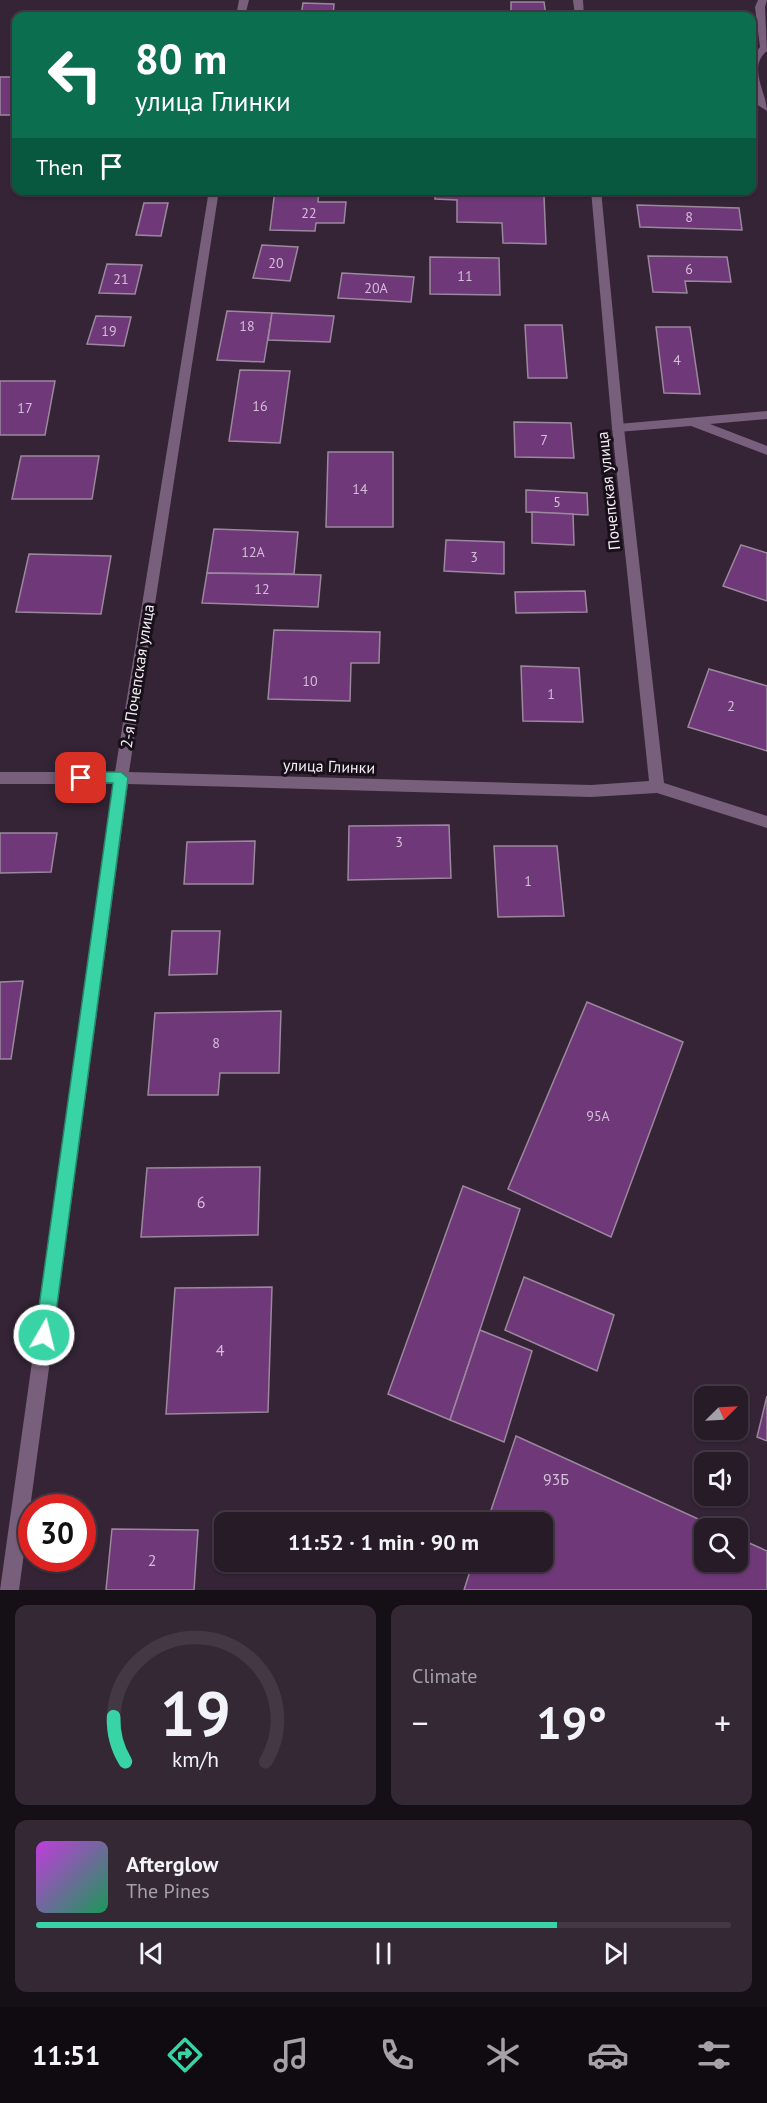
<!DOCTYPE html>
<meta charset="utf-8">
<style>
:root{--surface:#271b28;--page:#332834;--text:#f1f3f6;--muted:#a4a1a8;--line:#433945;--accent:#39d4a5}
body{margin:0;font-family:"PT Sans",sans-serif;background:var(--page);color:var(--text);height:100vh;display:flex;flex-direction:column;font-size:22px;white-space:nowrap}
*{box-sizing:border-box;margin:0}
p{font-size:20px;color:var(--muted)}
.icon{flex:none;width:33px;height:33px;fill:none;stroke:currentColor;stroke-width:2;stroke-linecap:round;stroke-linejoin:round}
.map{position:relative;height:1590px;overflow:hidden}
.sheet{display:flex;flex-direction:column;gap:15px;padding:15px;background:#150f16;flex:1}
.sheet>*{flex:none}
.hud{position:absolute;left:12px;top:12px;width:744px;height:183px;border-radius:12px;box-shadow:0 2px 4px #0004,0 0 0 2px var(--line);background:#0b6e4f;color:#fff;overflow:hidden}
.needle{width:39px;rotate:66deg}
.fabs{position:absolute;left:694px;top:1386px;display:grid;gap:12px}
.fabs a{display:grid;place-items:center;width:54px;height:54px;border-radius:12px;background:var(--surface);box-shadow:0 2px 4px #0004,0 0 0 2px var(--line);font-size:30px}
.speed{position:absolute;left:18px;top:1494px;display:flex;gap:12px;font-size:30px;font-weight:700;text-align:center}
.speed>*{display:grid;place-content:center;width:78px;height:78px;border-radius:50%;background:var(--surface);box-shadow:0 2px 4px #0004,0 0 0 2px var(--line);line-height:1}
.speed .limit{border:9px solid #d22;background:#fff;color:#111}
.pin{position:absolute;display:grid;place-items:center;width:51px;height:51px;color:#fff;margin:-26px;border-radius:12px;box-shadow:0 3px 9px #0006}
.me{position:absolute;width:66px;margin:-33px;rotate:8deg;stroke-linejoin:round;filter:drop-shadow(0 0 4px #0008)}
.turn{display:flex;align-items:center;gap:21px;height:126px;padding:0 24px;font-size:27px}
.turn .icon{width:78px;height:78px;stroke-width:2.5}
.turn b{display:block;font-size:42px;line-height:51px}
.then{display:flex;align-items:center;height:57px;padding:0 24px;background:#0003;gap:12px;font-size:22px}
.big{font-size:45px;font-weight:600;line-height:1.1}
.sheet .widget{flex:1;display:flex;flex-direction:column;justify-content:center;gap:9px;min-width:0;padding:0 21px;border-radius:12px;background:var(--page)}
.sheet .dial{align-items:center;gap:0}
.dial svg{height:156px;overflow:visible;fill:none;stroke:var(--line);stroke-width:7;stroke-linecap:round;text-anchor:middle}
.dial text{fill:var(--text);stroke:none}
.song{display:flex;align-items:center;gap:18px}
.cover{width:72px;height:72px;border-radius:9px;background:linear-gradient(135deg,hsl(290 70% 55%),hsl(150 70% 35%))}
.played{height:6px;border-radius:3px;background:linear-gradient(90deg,var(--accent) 75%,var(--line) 75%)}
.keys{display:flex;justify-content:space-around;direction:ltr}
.heat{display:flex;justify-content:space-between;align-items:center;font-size:33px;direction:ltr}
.sheet .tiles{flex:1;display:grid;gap:15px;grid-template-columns:1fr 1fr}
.widget:last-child{grid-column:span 2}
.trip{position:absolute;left:214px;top:1512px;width:339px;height:60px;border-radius:12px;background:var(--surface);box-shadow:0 2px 4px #0004,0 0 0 2px var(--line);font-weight:600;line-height:60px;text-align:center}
.dock{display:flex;height:96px;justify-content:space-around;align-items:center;background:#100b10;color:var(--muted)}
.dock .icon{width:42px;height:42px}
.dock .active{color:var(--accent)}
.dock b{font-size:27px;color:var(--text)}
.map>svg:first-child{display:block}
</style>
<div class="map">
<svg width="767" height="1590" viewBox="0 0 767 1590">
<rect width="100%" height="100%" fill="#342436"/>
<g fill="#6f3878" stroke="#9b889d" stroke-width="1.5">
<path d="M511 2H544L546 16H511Z"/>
<path d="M303 3 334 4 333 16H301Z"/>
<rect x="0" y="77" width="16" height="38"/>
<path d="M275 190H319L318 202H346L344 223H316L315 231 270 230Z"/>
<path d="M435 190H472V195L544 196 546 244 503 243 502 223 457 222V200L435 199Z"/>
<path d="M144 203H168L161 236 136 235Z"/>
<path d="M637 205 739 208 742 230 640 227Z"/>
<path d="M262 245 298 247 290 281 253 278Z"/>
<path d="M648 256 727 257 731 282 685 281 687 293 653 292Z"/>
<path d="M430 257 499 258 500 295 430 294Z"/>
<path d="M107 264 142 265 135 294 99 293Z"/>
<path d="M342 273 414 277 411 302 338 298Z"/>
<path d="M227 311 272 313 264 362 217 360Z"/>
<path d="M272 313 334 316 330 342 268 340Z"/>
<path d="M96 316 131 317 124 346 87 344Z"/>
<path d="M525 325H562L567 378H528Z"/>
<path d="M656 327H690L700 394 664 393Z"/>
<path d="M240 370 290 371 280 443 229 441Z"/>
<path d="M0 381H55L45 435H0Z"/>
<path d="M514 422 571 423 574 458 515 457Z"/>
<path d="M328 452H393V527H326Z"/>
<path d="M21 456H99L92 499H12Z"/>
<path d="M526 490 587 493 588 515 526 512Z"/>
<path d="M532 512 573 514 574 545 532 543Z"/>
<path d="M214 529 298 532 294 574 207 573Z"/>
<path d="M446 540 504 542V574L444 571Z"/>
<path d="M741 545 767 553V601L723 586Z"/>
<path d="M29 554 111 556 101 614 16 612Z"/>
<path d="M207 573 321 575 318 607 202 603Z"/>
<path d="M585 591 587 612 516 613 515 592Z"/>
<path d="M274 630 380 632 379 663H351L350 701 268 699Z"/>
<path d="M521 666 579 668 583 722 523 721Z"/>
<path d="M709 669 767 686V751L688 727Z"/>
<path d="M449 825 451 878 348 880 349 826Z"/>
<path d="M0 833H57L51 872 0 873Z"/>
<path d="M255 841 253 884H184L187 842Z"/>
<path d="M494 846H557L564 916 498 917Z"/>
<path d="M172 931H220L217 974 169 975Z"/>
<path d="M23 981 11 1059H0V982Z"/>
<path d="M587 1002 683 1042 611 1237 508 1189Z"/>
<path d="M281 1011 279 1073H220L218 1095H148L155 1013Z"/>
<path d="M260 1167 258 1235 141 1237 147 1168Z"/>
<path d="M463 1186 520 1209 450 1420 388 1394Z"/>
<path d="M524 1277 614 1315 597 1371 505 1330Z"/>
<path d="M272 1287 268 1412 166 1414 175 1288Z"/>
<path d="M480 1330 532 1351 504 1442 450 1420Z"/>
<path d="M767 1396V1441L757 1437Z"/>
<path d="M516 1436 718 1528H705V1562H738V1538L767 1551V1590H464L473 1562H543V1522H487Z"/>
<path d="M112 1529 198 1530 194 1590H106Z"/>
</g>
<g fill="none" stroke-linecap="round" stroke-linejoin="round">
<g fill="#785f7b" fill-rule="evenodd">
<path d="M758 0H767L765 7 767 51C747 67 767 93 767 111L756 104 752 89V57L760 47 755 7Z"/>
<path d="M767 411V419L710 424 767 446V455L691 426 618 432 612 428 618 424Z"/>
</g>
<g fill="#785f7b" fill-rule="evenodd">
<path d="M239 0H249L245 16H236Z"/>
<path d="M573 0H583L584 16H575Z"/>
<path d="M209 190H219L129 772 591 785 649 781 612 428 591 190H601L624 428 664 783 767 816V828L657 793 591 797 128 784 19 1590H0L113 784H0V772H115Z"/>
</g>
</g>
<path fill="#39d4a5" stroke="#258a6b" stroke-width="1.5" d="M81 772H121L128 778 53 1335 50 1341 44 1343 38 1341 35 1335 113 783 76 782 74 778Z"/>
<g text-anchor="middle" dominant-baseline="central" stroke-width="6" stroke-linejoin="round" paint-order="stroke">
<g font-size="14" fill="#d4bfd8">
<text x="309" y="213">22</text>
<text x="689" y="217">8</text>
<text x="276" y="263">20</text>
<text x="689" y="269">6</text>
<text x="465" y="276">11</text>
<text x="121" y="279">21</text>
<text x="376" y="288">20А</text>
<text x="247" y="326">18</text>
<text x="109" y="331">19</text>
<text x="677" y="360">4</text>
<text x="260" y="406">16</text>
<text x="25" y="408">17</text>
<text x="544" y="440">7</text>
<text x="360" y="489">14</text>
<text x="557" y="502">5</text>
<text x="253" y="552">12А</text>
<text x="474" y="557">3</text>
<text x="262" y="589">12</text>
<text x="310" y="681">10</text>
<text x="551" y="694">1</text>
<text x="731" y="706">2</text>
<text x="399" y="842">3</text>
<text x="528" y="881">1</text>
<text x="216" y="1043">8</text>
<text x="598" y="1116">95А</text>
</g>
<g font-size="16" fill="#f6ecf8" stroke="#171018">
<text transform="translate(608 491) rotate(-96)">Почепская улица</text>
<text transform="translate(137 676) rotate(-81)">2-я Почепская улица</text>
<text transform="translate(329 766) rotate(2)">улица Глинки</text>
</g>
<g font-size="16" fill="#d4bfd8">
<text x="201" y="1202">6</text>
<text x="220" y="1350">4</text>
<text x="556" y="1479">93Б</text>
<text x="152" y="1560">2</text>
</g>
</g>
</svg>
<div class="fabs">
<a><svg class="needle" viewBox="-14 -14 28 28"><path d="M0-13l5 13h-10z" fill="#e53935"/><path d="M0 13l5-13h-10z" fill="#a4a1a8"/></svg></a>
<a><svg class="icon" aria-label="sound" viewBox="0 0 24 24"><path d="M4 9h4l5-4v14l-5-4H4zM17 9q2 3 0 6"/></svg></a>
<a><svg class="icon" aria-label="search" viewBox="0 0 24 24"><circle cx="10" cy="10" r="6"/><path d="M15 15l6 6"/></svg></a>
</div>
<div class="speed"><div class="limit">30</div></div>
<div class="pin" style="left:81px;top:778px;background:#d93025"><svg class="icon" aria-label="arrive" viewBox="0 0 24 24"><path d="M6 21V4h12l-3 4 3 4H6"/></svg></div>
<svg class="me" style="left:44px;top:1335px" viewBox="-20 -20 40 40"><circle r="17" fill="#39d4a5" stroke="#fff" stroke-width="3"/><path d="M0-11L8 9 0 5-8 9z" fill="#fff"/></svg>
<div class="trip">11:52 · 1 min · 90 m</div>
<div class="hud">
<div class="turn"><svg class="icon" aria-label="left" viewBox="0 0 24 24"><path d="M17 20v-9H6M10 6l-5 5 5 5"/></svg><div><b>80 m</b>улица Глинки</div></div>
<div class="then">Then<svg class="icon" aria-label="arrive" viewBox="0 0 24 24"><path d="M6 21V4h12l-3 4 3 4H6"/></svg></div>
</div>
</div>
<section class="sheet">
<div class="tiles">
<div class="widget dial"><svg viewBox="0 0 100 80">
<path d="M14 69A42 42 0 1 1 86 69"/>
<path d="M14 69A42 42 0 0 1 8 46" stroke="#39d4a5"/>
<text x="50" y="56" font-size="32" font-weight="700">19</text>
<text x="50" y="72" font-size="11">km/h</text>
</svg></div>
<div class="widget"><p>Climate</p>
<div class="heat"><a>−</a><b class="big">19°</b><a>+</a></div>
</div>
<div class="widget">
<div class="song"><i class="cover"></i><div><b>Afterglow</b><p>The Pines</p></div></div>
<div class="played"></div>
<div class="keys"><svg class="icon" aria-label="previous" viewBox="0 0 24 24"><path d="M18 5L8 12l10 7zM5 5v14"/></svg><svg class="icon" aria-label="pause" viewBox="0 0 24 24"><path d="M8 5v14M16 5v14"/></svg><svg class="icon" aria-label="next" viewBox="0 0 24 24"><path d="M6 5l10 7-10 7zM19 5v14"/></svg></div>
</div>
</div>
</section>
<nav class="dock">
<b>11:51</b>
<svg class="icon active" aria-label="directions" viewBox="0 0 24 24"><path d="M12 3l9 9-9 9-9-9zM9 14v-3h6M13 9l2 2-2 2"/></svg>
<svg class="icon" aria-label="music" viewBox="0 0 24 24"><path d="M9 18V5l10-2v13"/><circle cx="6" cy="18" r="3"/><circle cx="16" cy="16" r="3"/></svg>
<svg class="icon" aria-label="phone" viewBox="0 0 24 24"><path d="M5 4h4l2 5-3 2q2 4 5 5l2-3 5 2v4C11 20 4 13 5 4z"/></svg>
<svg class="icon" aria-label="climate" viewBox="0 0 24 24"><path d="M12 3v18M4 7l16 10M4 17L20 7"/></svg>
<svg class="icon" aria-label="car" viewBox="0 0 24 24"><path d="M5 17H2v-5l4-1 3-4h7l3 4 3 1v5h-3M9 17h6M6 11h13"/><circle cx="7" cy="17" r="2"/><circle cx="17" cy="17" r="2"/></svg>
<svg class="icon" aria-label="filters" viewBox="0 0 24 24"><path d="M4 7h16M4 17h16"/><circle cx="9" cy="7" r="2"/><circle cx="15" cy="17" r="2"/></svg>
</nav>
